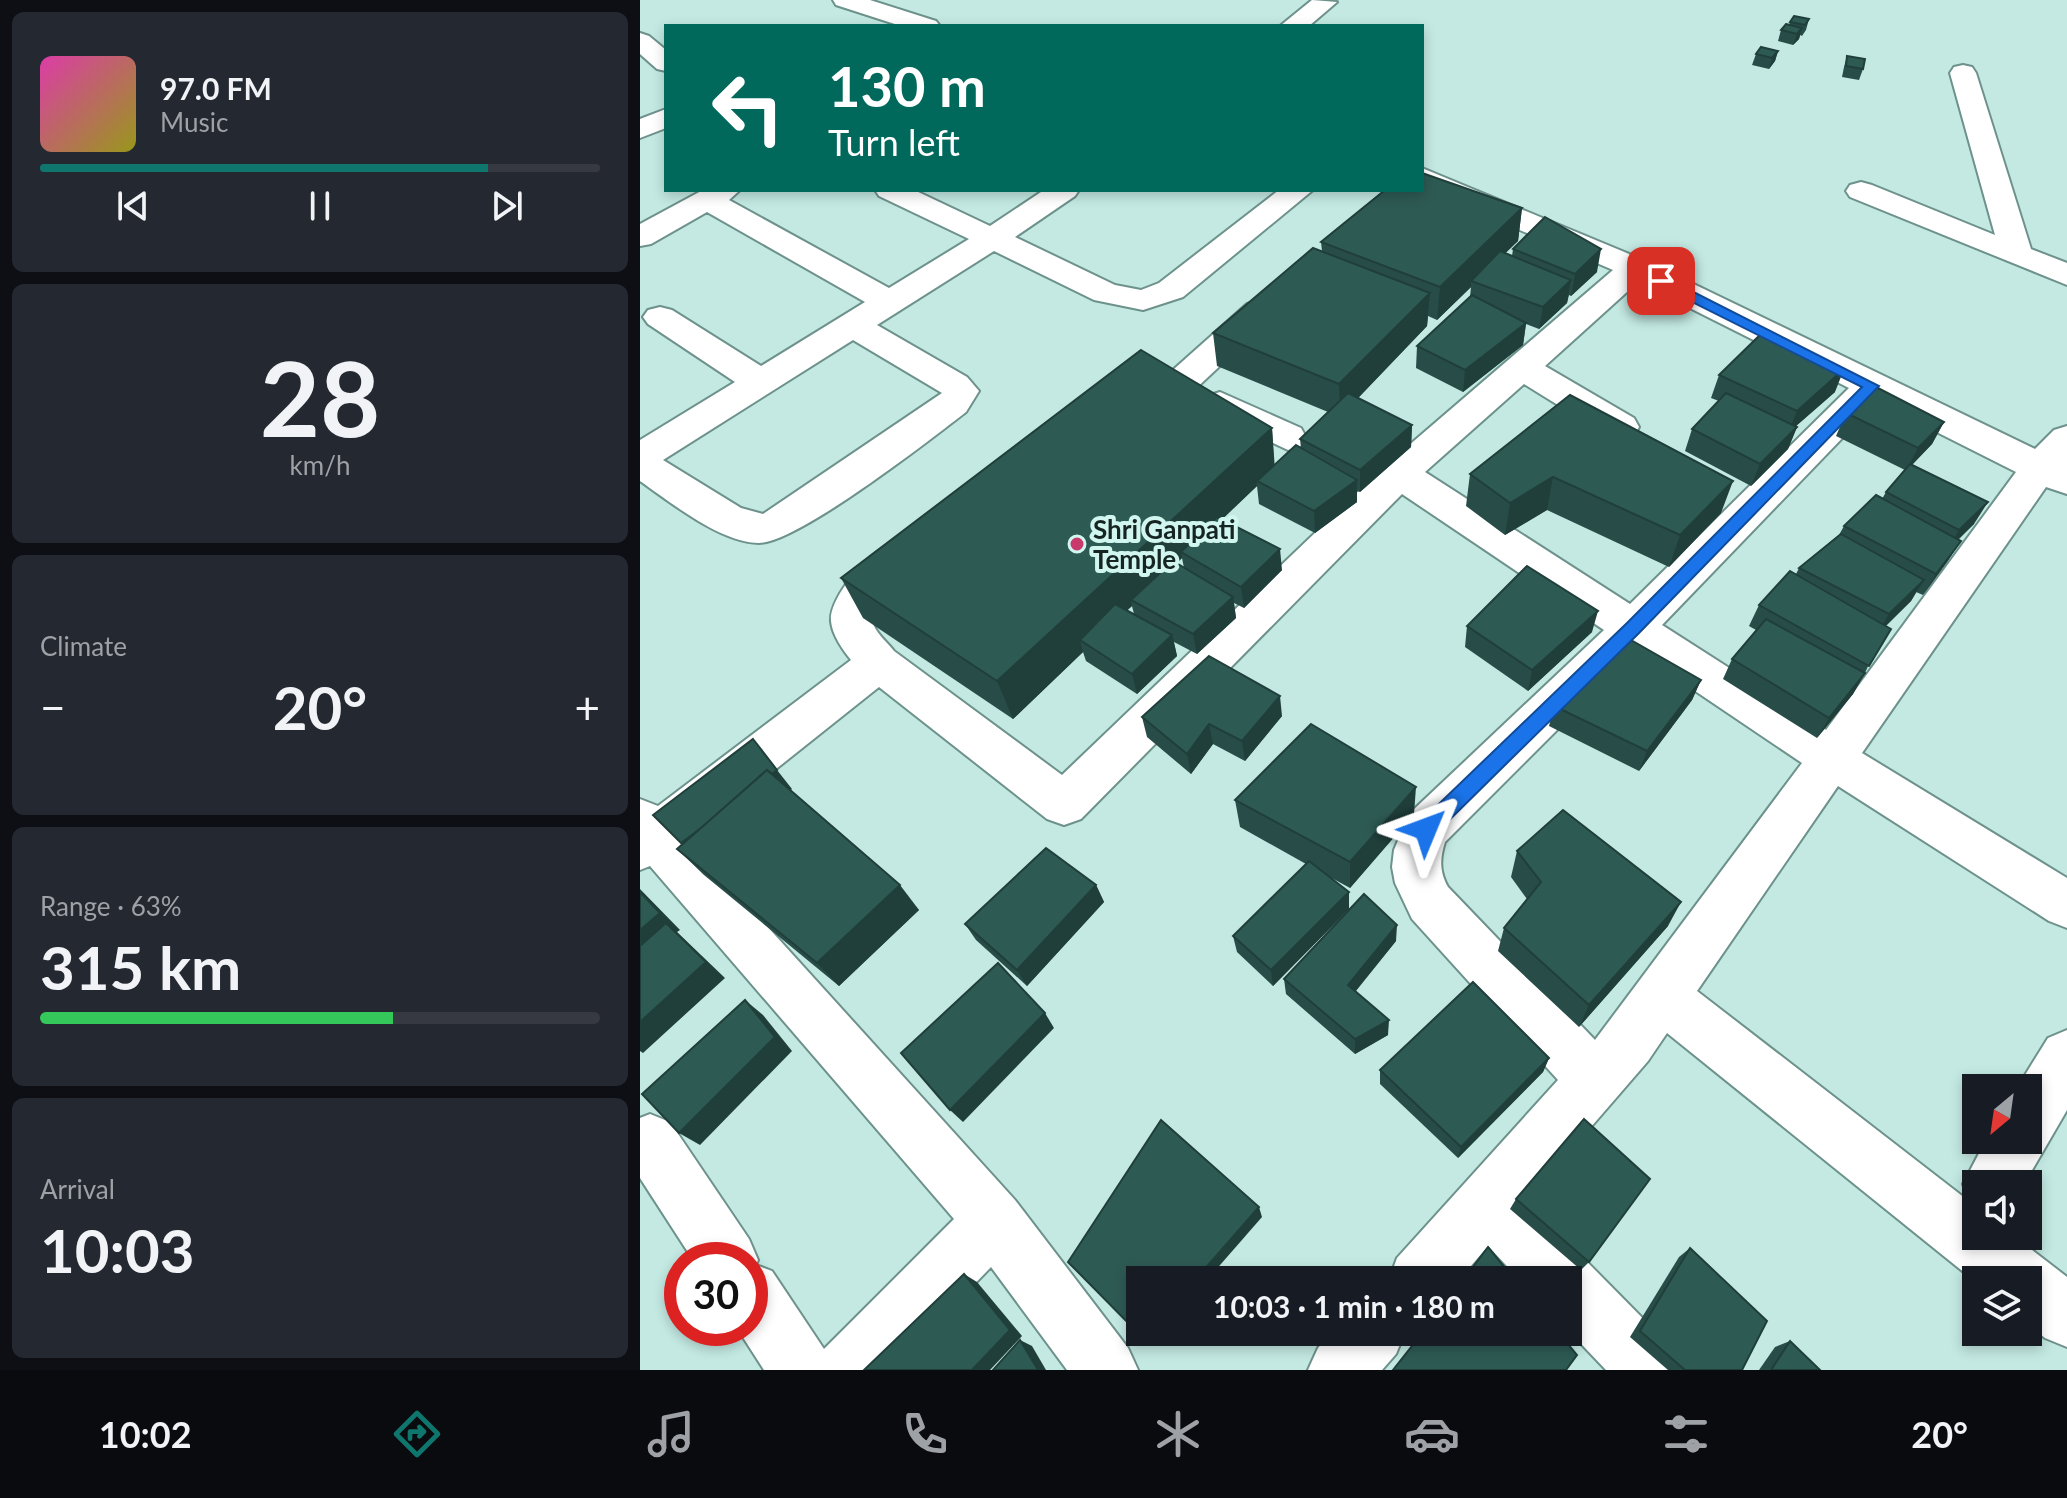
<!DOCTYPE html>
<meta charset="utf-8">
<style>
:root{--surface:#171b24;--page:#242831;--text:#f1f3f6;--muted:#9ea1a6;--line:#363941;--accent:#0f766e}
body{margin:0;font-family:Lato,sans-serif;background:var(--page);color:var(--text);height:100vh;display:flex;flex-direction:column;font-size:30px;white-space:nowrap}
*{box-sizing:border-box;margin:0}
p{font-size:26px;color:var(--muted)}
.icon{flex:none;width:44px;height:44px;fill:none;stroke:currentColor;stroke-width:2;stroke-linecap:round;stroke-linejoin:round}
.map{position:relative;flex:1;overflow:hidden}
.details{display:flex;flex-direction:column;gap:12px;padding:12px;background:#0d0f14;width:640px}
.details>*{flex:none}
.guide{position:absolute;left:24px;top:24px;width:760px;height:168px;border-radius:0px;box-shadow:0 4px 12px #0003;background:#00695c;color:#fff;overflow:hidden}
.needle{width:52px;rotate:209deg}
.buttons{position:absolute;left:1322px;top:1074px;display:grid;gap:16px}
.buttons a{display:grid;place-items:center;width:80px;height:80px;border-radius:0px;background:var(--surface);box-shadow:0 4px 12px #0003;font-size:40px}
.speed{position:absolute;left:24px;top:1242px;display:flex;gap:16px;font-size:40px;font-weight:700;text-align:center}
.speed>*{display:grid;place-content:center;width:104px;height:104px;border-radius:50%;background:var(--surface);box-shadow:0 4px 12px #0003;line-height:1}
.speed .limit{border:12px solid #d22;background:#fff;color:#111}
.pin{position:absolute;display:grid;place-items:center;width:68px;height:68px;color:#fff;margin:-34px;border-radius:16px;box-shadow:0 4px 12px #0006}
.me{position:absolute;width:88px;margin:-44px;rotate:46deg;stroke-linejoin:round;filter:drop-shadow(0 0 6px #0008)}
.turn{display:flex;align-items:center;gap:28px;height:168px;padding:0 32px;font-size:36px}
.turn .icon{width:104px;height:104px;stroke-width:2.5}
.turn b{display:block;font-size:56px;line-height:68px}
.big{font-size:60px;font-weight:700;line-height:1.1}
.details .card{flex:1;display:flex;flex-direction:column;justify-content:center;gap:12px;min-width:0;padding:0 28px;border-radius:12px;background:var(--page)}
.details .dial{align-items:center;gap:0}
.dial b{font-size:104px;line-height:1}
.song{display:flex;align-items:center;gap:24px}
.cover{width:96px;height:96px;border-radius:12px;background:linear-gradient(135deg,hsl(320 70% 55%),hsl(60 70% 35%))}
.played{height:8px;border-radius:4px;background:linear-gradient(90deg,var(--accent) 80%,var(--line) 80%)}
.keys{display:flex;justify-content:space-around;direction:ltr}
.heat{display:flex;justify-content:space-between;align-items:center;font-size:44px;direction:ltr}
.charge{height:12px;border-radius:6px;background:linear-gradient(90deg,#34c759 63%,var(--line) 0)}
.trip{position:absolute;left:486px;top:1266px;width:456px;height:80px;border-radius:0px;background:var(--surface);box-shadow:0 4px 12px #0003;font-weight:700;line-height:80px;text-align:center}
.tab-bar{display:flex;height:128px;justify-content:space-around;align-items:center;background:#090b0e;color:var(--muted)}
.tab-bar .icon{width:56px;height:56px}
.tab-bar .current{color:var(--accent)}
.tab-bar b{font-size:36px;color:var(--text)}
main{display:flex;flex:1;min-height:0}
.map>svg:first-child{display:block}
</style>
<main>
<section class="details">
<div class="card">
<div class="song"><i class="cover"></i><div><b>97.0 FM</b><p>Music</p></div></div>
<div class="played"></div>
<div class="keys"><svg class="icon" aria-label="previous" viewBox="0 0 24 24"><path d="M18 5L8 12l10 7zM5 5v14"/></svg><svg class="icon" aria-label="pause" viewBox="0 0 24 24"><path d="M8 5v14M16 5v14"/></svg><svg class="icon" aria-label="next" viewBox="0 0 24 24"><path d="M6 5l10 7-10 7zM19 5v14"/></svg></div>
</div>
<div class="card dial"><b>28</b><p>km/h</p></div>
<div class="card"><p>Climate</p>
<div class="heat"><a>−</a><b class="big">20°</b><a>+</a></div>
</div>
<div class="card"><p>Range · 63%</p><b class="big">315 km</b><div class="charge"></div></div>
<div class="card"><p>Arrival</p><b class="big">10:03</b></div>
</section>
<div class="map">
<svg width="1427" height="1370" viewBox="0 0 1427 1370">
<rect width="100%" height="100%" fill="#c3e9e2"/>
<g fill="none" stroke-linecap="round" stroke-linejoin="round">
<g stroke="#6d918b" stroke-width="4">
<g id="street">
<path d="M193 0H230L296 21 300 26H261L196 5Z"/>
<path d="M672 0 697 2 669 26H640Z"/>
<path d="M0 33 9 36 26 50V71L17 69 0 54Z"/>
<path d="M1323 65 1332 67 1336 73 1391 249 1427 263V285L1210 197 1206 191 1210 185 1221 182 1232 185 1355 235 1310 73 1314 67Z"/>
<path d="M26 109V128L0 138V119Z"/>
<path d="M782 168 1006 261 1395 449 1414 430 1427 426V494L1406 487 1222 753 1427 878V928L1409 921 1198 786 1057 991 1330 1202 1323 1184 1346 1140H1388V1088H1377L1408 1038 1427 1030V1110L1384 1184H1336V1236H1374L1427 1277V1347L1405 1338 1388 1324V1280L1336 1282 1027 1033 1008 1061 887 1201 1032 1348 1042 1370H966L928 1330V1280H880L848 1246 819 1280H749L757 1258 918 1080 772 919 755 883 752 867 754 850 769 814 964 630 762 494 441 819 424 825 407 819 239 687 48 839 375 1200 488 1348 498 1370H427L351 1267 251 1370H124L97 1328H110V1260H53L0 1178V1118L10 1114 30 1122 109 1239 118 1260 116 1265 132 1271 184 1349 314 1219 10 866 0 870V799L18 806 211 660C203 650 192 635 191 621 189 598 229 550 251 545 258 544 263 546 269 548L275 559C265 578 224 601 234 626 238 635 248 643 254 651L422 775 746 465 973 270 782 188ZM998 282 1209 388 990 604 785 472 884 384 968 436 981 439 994 436 999 427 994 418 905 366ZM1237 402 1376 472 1186 730 1022 625ZM996 651 1162 763 955 1040 808 887C799 871 800 858 805 842Z"/>
<path d="M63 190H100L89 200 249 288 329 239 239 196 235 190H274L350 226 404 190H439L435 196 375 237 475 285 501 290 519 283 639 190H673L543 297 503 310 454 300 354 251 237 325 327 377 339 391 326 412C290 440 157 543 119 543 81 543 30 502 0 481V440L95 382 8 324 3 317 8 310 20 307 32 310 121 366 225 302 67 212 11 244 0 246V224ZM213 340 302 393 123 514 101 508 23 460Z"/>
<path d="M619 301 631 304 636 311 631 318 551 393 538 397 525 393 520 385 525 377 607 304Z"/>
<path d="M580 392 661 428 666 437 661 446 648 450 567 412 562 404 567 396Z"/>
<path d="M692 1332H765L756 1354 742 1370H668L678 1348Z"/>
</g>
</g>
<use href="#street" fill="#fff" fill-rule="evenodd"/>
</g>
<g fill="#284d48" fill-rule="evenodd">
<path d="M1169 19 1166 30 1162 36 1160 35 1159 39 1153 45 1138 41 1141 30 1149 25 1150 22Z"/>
<path d="M1138 51 1135 61 1129 69 1112 65 1116 54Z"/>
<path d="M1207 56 1223 69 1219 80 1202 77 1204 67Z"/>
<path d="M882 208 878 241 865 253 872 256 873 249 957 272 931 296 929 295 927 303 899 329 886 324 883 345 823 392 776 368 777 346 830 297 831 287 797 320 788 316 787 326 718 398 772 425 771 447 720 492 717 491V502L675 533 619 504 617 486 582 519 642 570 604 608 594 603 596 618 557 654 534 642 537 656 497 694 446 661 443 652 373 719 223 618 201 578 632 428 634 465 661 448 660 439 688 412 577 366 573 333 682 251 681 242ZM542 558 544 568 537 563ZM492 606 494 614 487 610Z"/>
<path d="M1079 375 1195 392 1156 426 1157 427 1148 449 1111 486 1045 451 1052 429 1079 401 1071 398Z"/>
<path d="M930 395 1081 513 1029 567 907 510 865 535 826 506 830 474Z"/>
<path d="M1206 413 1304 422 1292 444 1272 465 1334 524 1318 539 1321 541 1307 562 1283 595 1276 592 1271 601 1246 626 1225 673 1213 694 1177 738 1083 679 1092 659 1116 630 1109 626 1119 605 1156 574 1159 568 1199 535 1204 526 1242 499 1246 492 1265 470 1196 436Z"/>
<path d="M827 626 952 632 888 691 825 647Z"/>
<path d="M1061 680 1052 700 999 771 909 726 914 706Z"/>
<path d="M642 716 605 761 573 744 551 774 507 737 502 717Z"/>
<path d="M152 789 150 790 279 910 199 986 64 875 37 849 42 844 13 815Z"/>
<path d="M595 800 774 814 710 888 688 876 709 909 633 986 597 952 593 936 666 864 600 827Z"/>
<path d="M877 851 1028 926 939 1027 858 951 864 928 887 899 871 877Z"/>
<path d="M456 885 464 902 387 986 336 940 325 924Z"/>
<path d="M756 941 716 991 748 1035 715 1054 646 994 644 979Z"/>
<path d="M909 1058 903 1072 818 1158 740 1084V1070Z"/>
<path d="M876 1199 949 1262 941 1270 870 1209Z"/>
<path d="M1050 1248 1102 1370H1028L990 1337 1039 1257Z"/>
<path d="M1150 1341 1180 1370H1119L1135 1347Z"/>
</g>
<g fill="#203f3b">
<path d="M1162 28 1159 39 1153 45 1157 34Z"/>
<path d="M1138 51 1135 61 1129 69 1132 58Z"/>
<path d="M882 208 878 241 836 282 831 281V287L797 320 800 287Z"/>
<path d="M961 249 957 272 931 296 935 274Z"/>
<path d="M931 280 927 303 899 329 903 307Z"/>
<path d="M790 293 787 326 700 417 699 384Z"/>
<path d="M886 323 883 345 823 392 825 370Z"/>
<path d="M1204 369 1195 392 1148 433 1157 411Z"/>
<path d="M1304 422 1292 444 1266 471 1278 448Z"/>
<path d="M772 425 771 447 720 492V470Z"/>
<path d="M1157 427 1148 449 1111 486 1120 464Z"/>
<path d="M632 428 635 470 617 481V486L545 555 541 552 542 558 495 602 491 600 492 606 449 646 440 640 443 652 373 719 357 681Z"/>
<path d="M913 477 907 510 865 535 870 503Z"/>
<path d="M717 480V502L675 533 674 511Z"/>
<path d="M1093 481 1081 513 1029 567 1040 535Z"/>
<path d="M1348 502 1334 524 1306 552 1319 530Z"/>
<path d="M1321 541 1307 562 1283 595 1296 574Z"/>
<path d="M640 549 642 570 604 608 601 587Z"/>
<path d="M1284 580 1271 601 1236 635 1249 614Z"/>
<path d="M593 597 596 618 557 654 553 634Z"/>
<path d="M958 611 952 632 888 691 892 670Z"/>
<path d="M532 635 537 656 497 694 492 674Z"/>
<path d="M1225 673 1213 694 1177 738 1189 718Z"/>
<path d="M1061 680 1052 700 999 771 1007 751Z"/>
<path d="M640 696 642 716 605 761 602 741Z"/>
<path d="M569 724 573 744 551 774 547 754Z"/>
<path d="M137 770 152 789 59 861 41 843Z"/>
<path d="M776 787 774 814 710 888V862Z"/>
<path d="M260 885 279 910 199 986 177 963Z"/>
<path d="M456 885 464 902 387 986 377 970Z"/>
<path d="M0 889 40 930 37 932 85 978 3 1053 0 1051Z"/>
<path d="M709 892V909L633 986 631 970Z"/>
<path d="M1041 902 1028 926 939 1027 949 1005Z"/>
<path d="M757 925 756 941 708 1000V985Z"/>
<path d="M105 1000 123 1015 152 1051 60 1145 39 1133Z"/>
<path d="M405 1013 414 1028 323 1122 310 1110Z"/>
<path d="M749 1020 748 1035 715 1054V1039Z"/>
<path d="M909 1058 903 1072 818 1158 821 1147Z"/>
<path d="M619 1207 622 1217 567 1280H555Z"/>
<path d="M324 1274 337 1282 382 1336 350 1370H332Z"/>
<path d="M510 1332H522L511 1345 504 1339Z"/>
<path d="M380 1340 392 1346 406 1370H398Z"/>
</g>
<g fill="#2e5a54" stroke="#203f3b" stroke-width="2">
<path d="M1154 16 1169 19 1165 25 1150 22Z"/>
<path d="M1146 24 1162 28 1157 34 1141 30Z"/>
<path d="M1121 47 1138 51 1132 58 1116 54Z"/>
<path d="M1207 56 1225 59 1223 69 1206 66Z"/>
<path d="M782 173 882 208 800 287 681 242 745 190H782Z"/>
<path d="M905 217 961 249 935 274 873 249Z"/>
<path d="M673 248 790 293 699 384 573 333Z"/>
<path d="M860 251 931 280 903 307 831 281Z"/>
<path d="M832 295 886 323 825 370 777 346Z"/>
<path d="M1123 332 1204 369 1157 411 1079 375Z"/>
<path d="M501 350 632 428 357 681 201 578Z"/>
<path d="M1234 386 1304 422 1278 448 1206 413Z"/>
<path d="M708 393 772 425 720 470 660 439Z"/>
<path d="M1086 393 1157 427 1120 464 1052 429Z"/>
<path d="M930 395 1093 481 1040 535 913 477 870 503 830 474Z"/>
<path d="M656 445 717 480 674 511 617 481Z"/>
<path d="M1270 464 1348 502 1319 530 1246 492Z"/>
<path d="M1236 495 1321 541 1296 574 1204 526Z"/>
<path d="M577 517 640 549 601 587 541 552Z"/>
<path d="M1201 534 1284 580 1249 614 1159 568Z"/>
<path d="M533 561 593 597 553 634 491 600Z"/>
<path d="M887 566 958 611 892 670 827 626Z"/>
<path d="M1150 571 1251 629 1229 666 1119 605Z"/>
<path d="M475 604 532 635 492 674 440 640Z"/>
<path d="M1126 619 1225 673 1189 718 1092 659Z"/>
<path d="M984 636 1061 680 1007 751 914 706Z"/>
<path d="M569 656 640 696 602 741 569 724 547 754 502 717Z"/>
<path d="M671 724 776 787 710 862 595 800Z"/>
<path d="M113 739 137 770 132 774 127 770 64 826 41 843 13 815Z"/>
<path d="M127 770 260 885 177 963 37 849Z"/>
<path d="M923 810 1041 902 949 1005 864 928 901 882 877 851Z"/>
<path d="M406 848 456 885 377 970 325 924Z"/>
<path d="M669 861 709 892 631 970 593 936Z"/>
<path d="M0 892 20 913 0 930Z"/>
<path d="M724 894 757 925 708 985 749 1020 715 1039 644 979Z"/>
<path d="M26 923 66 962 0 1022V946Z"/>
<path d="M358 963 405 1013 310 1110 261 1053Z"/>
<path d="M833 982 909 1058 821 1147 740 1070Z"/>
<path d="M105 1000 135 1037 39 1133 2 1094Z"/>
<path d="M944 1119 1010 1179 949 1262 876 1199Z"/>
<path d="M521 1120 619 1207 555 1280H500V1332H510L504 1339 428 1262Z"/>
<path d="M848 1247 875 1280H823Z"/>
<path d="M1050 1248 1127 1321 1102 1370H1045L1000 1331Z"/>
<path d="M324 1274 370 1330 332 1370H224Z"/>
<path d="M783 1332H918L937 1355 926 1370H753Z"/>
<path d="M380 1340 398 1370H353Z"/>
<path d="M1150 1341 1180 1370H1131Z"/>
</g>
<path fill="#1a73e8" stroke="#114b97" stroke-width="2" d="M1016 278H1026L1239 386 999 633 793 836 786 838 779 836 776 829 779 823 987 623 1222 387 1016 284Z"/>
<circle fill="#c73a6b" stroke="#d0f6ef" stroke-width="3" cx="437" cy="544" r="8"/>
<g text-anchor="middle" dominant-baseline="central" stroke-width="8" stroke-linejoin="round" paint-order="stroke">
<g font-size="26" font-weight="bold" fill="#162422" stroke="#d0f6ef" text-anchor="start">
<text x="453" y="529">Shri Ganpati<tspan x="453" dy="30">Temple</tspan></text>
</g>
</g>
</svg>
<div class="buttons">
<a><svg class="needle" viewBox="-14 -14 28 28"><path d="M0-13l5 13h-10z" fill="#e53935"/><path d="M0 13l5-13h-10z" fill="#9ea1a6"/></svg></a>
<a><svg class="icon" aria-label="sound" viewBox="0 0 24 24"><path d="M4 9h4l5-4v14l-5-4H4zM17 9q2 3 0 6"/></svg></a>
<a><svg class="icon" aria-label="layers" viewBox="0 0 24 24"><path d="M12 4l9 5-9 5-9-5zM3 14l9 5 9-5"/></svg></a>
</div>
<div class="speed"><div class="limit">30</div></div>
<div class="pin" style="left:1021px;top:281px;background:#d93025"><svg class="icon" aria-label="arrive" viewBox="0 0 24 24"><path d="M6 21V4h12l-3 4 3 4H6"/></svg></div>
<svg class="me" style="left:786px;top:829px" viewBox="-20 -20 40 40"><path d="M0-17L14 15 0 8-14 15z" fill="#1a73e8" stroke="#fff" stroke-width="4"/></svg>
<div class="trip">10:03 · 1 min · 180 m</div>
<div class="guide">
<div class="turn"><svg class="icon" aria-label="left" viewBox="0 0 24 24"><path d="M17 20v-9H6M10 6l-5 5 5 5"/></svg><div><b>130 m</b>Turn left</div></div>
</div>
</div>
</main>
<nav class="tab-bar">
<b>10:02</b>
<svg class="icon current" aria-label="directions" viewBox="0 0 24 24"><path d="M12 3l9 9-9 9-9-9zM9 14v-3h6M13 9l2 2-2 2"/></svg>
<svg class="icon" aria-label="music" viewBox="0 0 24 24"><path d="M9 18V5l10-2v13"/><circle cx="6" cy="18" r="3"/><circle cx="16" cy="16" r="3"/></svg>
<svg class="icon" aria-label="phone" viewBox="0 0 24 24"><path d="M5 4h4l2 5-3 2q2 4 5 5l2-3 5 2v4C11 20 4 13 5 4z"/></svg>
<svg class="icon" aria-label="climate" viewBox="0 0 24 24"><path d="M12 3v18M4 7l16 10M4 17L20 7"/></svg>
<svg class="icon" aria-label="car" viewBox="0 0 24 24"><path d="M5 17H2v-5l4-1 3-4h7l3 4 3 1v5h-3M9 17h6M6 11h13"/><circle cx="7" cy="17" r="2"/><circle cx="17" cy="17" r="2"/></svg>
<svg class="icon" aria-label="filters" viewBox="0 0 24 24"><path d="M4 7h16M4 17h16"/><circle cx="9" cy="7" r="2"/><circle cx="15" cy="17" r="2"/></svg>
<b>20°</b>
</nav>
